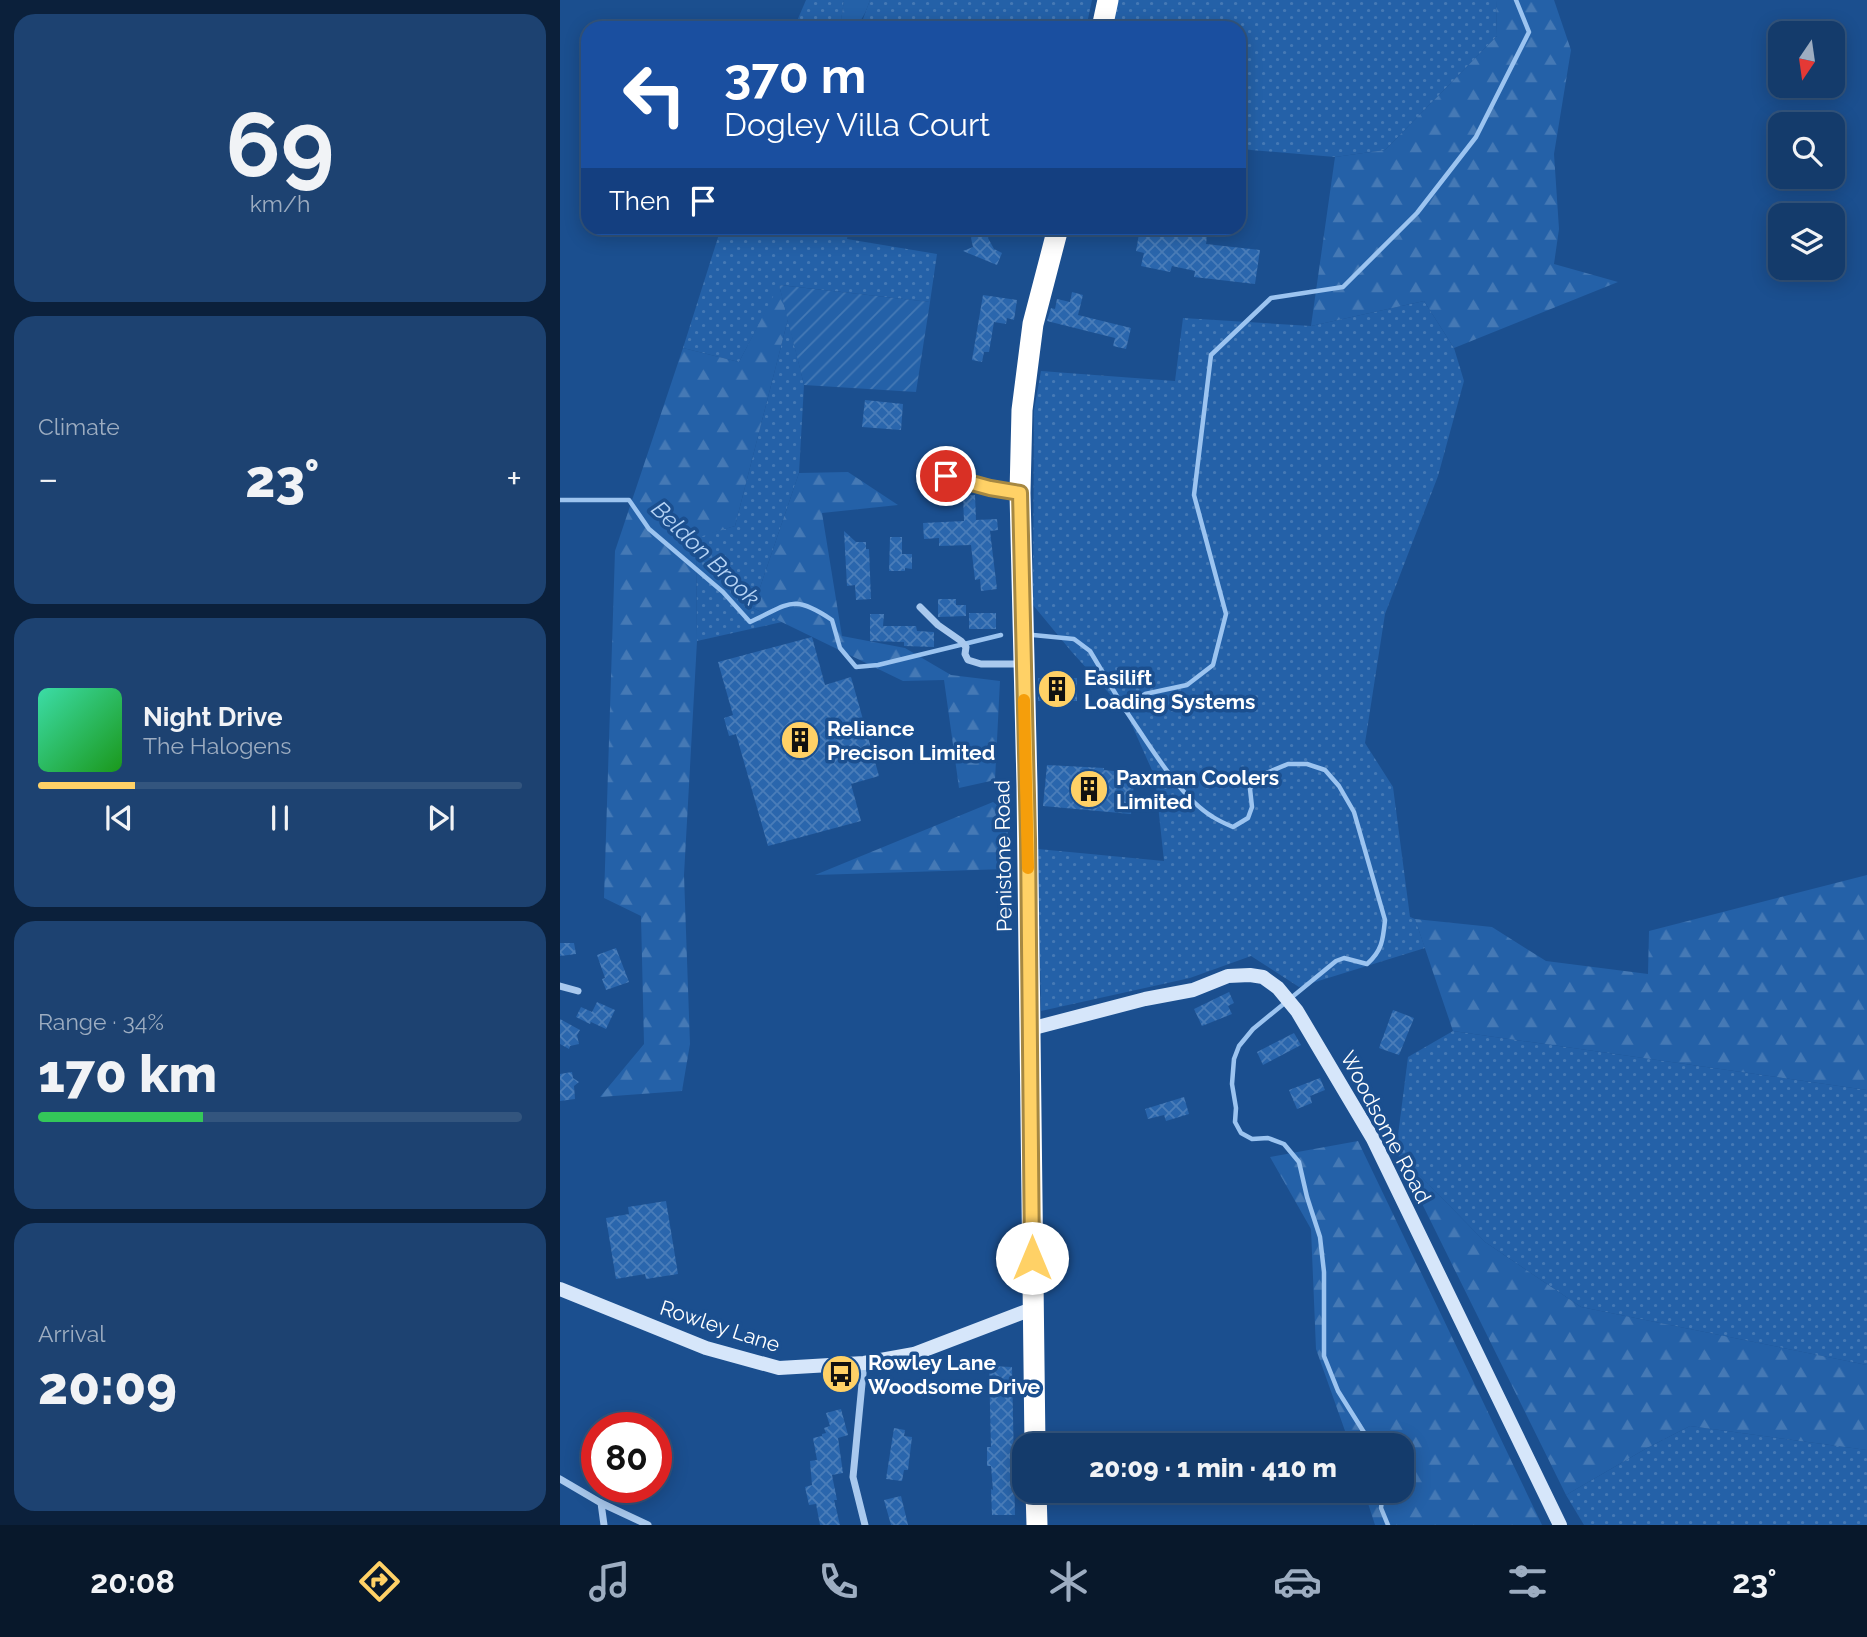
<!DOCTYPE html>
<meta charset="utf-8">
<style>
:root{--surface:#143b6b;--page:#1d4271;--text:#f1f3f6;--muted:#9dadc1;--line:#33557e;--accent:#ffd166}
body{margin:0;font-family:Raleway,sans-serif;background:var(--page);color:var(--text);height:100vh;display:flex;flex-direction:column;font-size:26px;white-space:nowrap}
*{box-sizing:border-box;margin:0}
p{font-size:23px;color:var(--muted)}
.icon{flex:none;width:38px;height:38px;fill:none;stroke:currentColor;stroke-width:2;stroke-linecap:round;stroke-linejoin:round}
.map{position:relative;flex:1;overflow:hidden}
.sheet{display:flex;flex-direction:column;gap:14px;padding:14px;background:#0b203b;width:560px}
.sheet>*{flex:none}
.banner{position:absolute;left:21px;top:21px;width:665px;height:214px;border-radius:21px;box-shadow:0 4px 18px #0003,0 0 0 2px var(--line);background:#1a4fa0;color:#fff;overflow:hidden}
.needle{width:46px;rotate:193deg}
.fabs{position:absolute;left:1208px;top:21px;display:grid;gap:14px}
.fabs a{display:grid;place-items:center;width:77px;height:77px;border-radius:14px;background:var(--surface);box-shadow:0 4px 18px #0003,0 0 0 2px var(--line);font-size:35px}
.speed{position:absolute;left:21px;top:1412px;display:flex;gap:14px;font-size:35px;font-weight:700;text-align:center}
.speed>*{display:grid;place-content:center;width:91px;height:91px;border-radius:50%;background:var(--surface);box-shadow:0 4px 18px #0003,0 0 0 2px var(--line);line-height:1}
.speed .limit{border:10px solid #d22;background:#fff;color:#111}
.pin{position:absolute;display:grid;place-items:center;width:60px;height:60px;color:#fff;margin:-30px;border:4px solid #fff;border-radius:50%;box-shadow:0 2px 7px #0007}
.me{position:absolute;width:77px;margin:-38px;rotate:0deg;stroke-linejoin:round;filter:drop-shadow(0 0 5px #0008)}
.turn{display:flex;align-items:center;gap:24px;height:147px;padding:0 28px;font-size:32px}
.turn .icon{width:91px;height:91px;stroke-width:2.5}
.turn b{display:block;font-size:49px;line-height:60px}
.then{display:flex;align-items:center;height:66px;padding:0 28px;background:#0003;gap:14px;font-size:26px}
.big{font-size:52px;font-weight:800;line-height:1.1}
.sheet .card{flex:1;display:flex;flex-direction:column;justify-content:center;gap:10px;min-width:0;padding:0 24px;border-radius:21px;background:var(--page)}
.sheet .dial{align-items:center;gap:0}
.dial b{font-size:91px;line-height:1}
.song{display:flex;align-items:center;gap:21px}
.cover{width:84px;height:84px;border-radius:10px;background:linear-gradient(135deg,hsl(160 70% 55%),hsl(120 70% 35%))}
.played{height:7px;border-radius:4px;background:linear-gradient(90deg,var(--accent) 20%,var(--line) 20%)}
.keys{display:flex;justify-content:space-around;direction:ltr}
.heat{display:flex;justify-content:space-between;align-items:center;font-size:38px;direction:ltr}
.charge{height:10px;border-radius:5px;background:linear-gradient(90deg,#34c759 34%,var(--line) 0)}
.trip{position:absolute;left:452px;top:1433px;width:402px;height:70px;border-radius:21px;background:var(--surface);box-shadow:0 4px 18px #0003,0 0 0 2px var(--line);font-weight:800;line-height:70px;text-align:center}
.menu{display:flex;height:112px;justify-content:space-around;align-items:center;background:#08182b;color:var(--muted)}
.menu .icon{width:49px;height:49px}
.menu .current{color:var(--accent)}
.menu b{font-size:32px;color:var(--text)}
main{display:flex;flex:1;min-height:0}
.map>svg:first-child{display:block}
</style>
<main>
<section class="sheet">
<div class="card dial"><b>69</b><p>km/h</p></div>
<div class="card"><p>Climate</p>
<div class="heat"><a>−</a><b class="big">23°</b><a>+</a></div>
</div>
<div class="card">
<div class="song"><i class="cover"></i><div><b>Night Drive</b><p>The Halogens</p></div></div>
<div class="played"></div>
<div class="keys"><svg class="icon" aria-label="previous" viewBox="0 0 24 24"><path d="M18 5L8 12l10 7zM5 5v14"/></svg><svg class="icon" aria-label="pause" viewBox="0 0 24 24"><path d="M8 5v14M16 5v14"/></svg><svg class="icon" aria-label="next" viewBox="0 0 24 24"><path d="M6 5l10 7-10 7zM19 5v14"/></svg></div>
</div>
<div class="card"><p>Range · 34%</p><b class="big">170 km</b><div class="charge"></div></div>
<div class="card"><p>Arrival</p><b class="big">20:09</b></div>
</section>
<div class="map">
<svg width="1307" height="1525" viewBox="0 0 1307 1525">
<defs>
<pattern id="grass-dots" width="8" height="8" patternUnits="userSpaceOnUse" patternTransform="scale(1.75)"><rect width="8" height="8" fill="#2461a8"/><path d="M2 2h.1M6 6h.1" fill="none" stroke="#4579b5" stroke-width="1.8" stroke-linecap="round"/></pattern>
<pattern id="forest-firs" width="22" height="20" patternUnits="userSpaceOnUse" patternTransform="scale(1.75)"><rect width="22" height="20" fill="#2461a8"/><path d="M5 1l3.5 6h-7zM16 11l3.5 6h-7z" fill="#4579b5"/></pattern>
<pattern id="garden-furrows" width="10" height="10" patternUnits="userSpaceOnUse" patternTransform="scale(1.75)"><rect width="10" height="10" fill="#2461a8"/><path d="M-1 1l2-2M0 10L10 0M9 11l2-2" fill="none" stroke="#4579b5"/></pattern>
<pattern id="building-cross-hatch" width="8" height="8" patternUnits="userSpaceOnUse" patternTransform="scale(1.75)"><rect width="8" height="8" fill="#2a66ad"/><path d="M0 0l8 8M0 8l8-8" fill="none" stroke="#4a7db9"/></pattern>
</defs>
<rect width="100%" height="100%" fill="#1b4f8f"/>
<g fill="url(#grass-dots)">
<path d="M246 0H284L280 28H234Z"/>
<path d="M310 0H532L526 28H288L303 19Z"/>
<path d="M557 0H936L937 36 825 150 775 157 691 150 679 148V28H550Z"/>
<path d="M161 228H289L287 239 377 254 370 302 220 285 179 362 123 348Z"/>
<path d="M864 301 894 348 904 381 878 476 825 614 805 743 833 787 850 917 855 919 865 948 739 987 691 956 630 978 481 1011 478 849 604 861 595 777 566 712 511 651 473 605 474 410 481 371 615 381 623 318 751 326Z"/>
<path d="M228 319 244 385 239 473 193 608 222 622 137 641 136 537 175 526Z"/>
<path d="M893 1031 1307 1090V1365L1021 1307 925 1242 836 1151 848 1057Z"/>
<path d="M1130 1426 1307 1450V1525H1024L1006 1495 1087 1448Z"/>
</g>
<g fill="url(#forest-firs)">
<path d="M284 0H310C304 17 300 28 280 28Z"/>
<path d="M936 0H994L1011 50 994 154 999 229 994 264 1058 282 894 348 864 301 751 326 775 157 825 150 937 36Z"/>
<path d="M219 285 228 319 175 526 136 538 137 641 124 875 130 1044 122 1091 40 1097 84 1044 81 916 44 898 55 551 123 348 179 362Z"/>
<path d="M288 472 338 505 262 513 282 636 345 648 391 675 440 681 435 780 399 788 384 680 343 681 193 608 239 473Z"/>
<path d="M433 802 448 813 447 869 255 875Z"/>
<path d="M1307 875V1090L893 1031 855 919 932 927 986 961 1088 974 1089 931Z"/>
<path d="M798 1141 982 1525H815L804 1491H842V1446L790 1445 756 1349 751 1229 710 1157Z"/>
<path d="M836 1151 925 1242 1021 1307 1307 1365V1450L1130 1426 1087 1448 1006 1495Z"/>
</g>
<path fill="url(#garden-furrows)" d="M219 285 370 302 356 392 244 385Z"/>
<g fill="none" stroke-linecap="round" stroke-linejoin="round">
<g stroke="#9cc4f0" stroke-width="4.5">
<path d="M0 500H69L89 529 163 592 190 622C230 604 232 593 272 620L280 648 296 667 318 665 441 635"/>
<path d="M473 635 514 639 530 651 564 708"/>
<path d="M810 1446 805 1434 778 1391 764 1356V1272L760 1237 747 1197 739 1162 724 1144 708 1138 692 1139 681 1133 675 1122 676 1108 672 1084 674 1059 679 1046 693 1029 776 961 784 958 807 964C822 951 823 940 825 920L794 812 779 786 765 770 747 764H728L697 777 690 789 692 807 688 818 673 827C666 824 659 821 653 817 619 797 587 741 564 708L585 694 627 685 653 665 666 614 634 495 651 355 711 298 783 287 857 213 916 137 969 32 956 0"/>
<path d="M823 1491 821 1508 828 1525"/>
</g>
</g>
<g fill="url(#building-cross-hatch)">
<path d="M415 228H432L428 238 434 249 442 253 437 265 403 251 413 247 411 238Z"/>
<path d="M580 228H648L646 244 700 250 695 284 634 277 635 271 612 266 610 272 581 266 584 253 576 251Z"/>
<path d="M512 292 523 295 518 315 571 328 566 349 553 346 555 338 487 321 491 308 495 309 497 299 510 302Z"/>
<path d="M423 295 457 300 454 320 447 318 446 324 434 322 429 352H424L422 362 412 360Z"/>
<path d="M305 400 343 404 341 430 302 427Z"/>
<path d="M415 495 416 520 437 519 438 530 430 531 437 589 421 591 420 579 415 580 411 545 379 546V538L364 539 363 523 404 521 403 496Z"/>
<path d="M284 531 296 542H306V549H309L311 599 296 600 295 585 287 586Z"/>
<path d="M330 537H342V554H352V569L345 568V571H329Z"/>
<path d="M378 599H396V605H406V616L378 617Z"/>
<rect x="409" y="613" width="27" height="16"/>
<path d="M310 614H324L323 626H356L357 631 374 632V647L344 646V642L310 641Z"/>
<path d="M252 637 265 685 291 677 319 776 291 784 301 821 208 846 176 734 169 736 164 718 173 715 158 662Z"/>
<path d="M483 675 502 676V678H517V701H478V678H484Z"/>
<path d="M487 765 544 768V770L575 773 571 814 483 806Z"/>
<path d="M0 943H14L16 954 0 956Z"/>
<path d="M56 948 69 982 46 990 42 979 45 978 37 955Z"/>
<path d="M669 992 674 1003 668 1006 672 1014 642 1026 634 1009Z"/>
<path d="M37 1002 55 1010 46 1029 31 1022 30 1024 16 1017 21 1007 32 1012Z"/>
<path d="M833 1010 854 1018 839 1055 819 1048Z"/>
<path d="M0 1019 20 1030 17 1035 19 1044 10 1046 9 1049 0 1044Z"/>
<path d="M734 1033 741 1045 703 1065 697 1052Z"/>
<path d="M12 1072 13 1078 19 1082 14 1086 15 1099 0 1101V1074Z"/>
<path d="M760 1078 765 1090 750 1096 752 1103 737 1109 729 1090Z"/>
<path d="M624 1097 629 1114 606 1121 604 1115 588 1119 585 1109Z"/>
<path d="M106 1201 118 1274 86 1279 85 1274 56 1279 46 1218 69 1214 68 1207Z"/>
<path d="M429 1366 452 1367 455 1515H432L431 1489 433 1490 431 1466H427V1447H431Z"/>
<path d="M281 1409 288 1435 278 1438 283 1473 272 1475 277 1500H274L280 1525H260L256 1504 249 1505 245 1487 252 1485 250 1461 257 1460 253 1438 262 1436V1434L266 1433 264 1428 270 1426 266 1413Z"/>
<path d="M334 1428 345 1430 344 1436 352 1437 348 1470H344L342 1481 326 1479Z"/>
<path d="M341 1496 348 1525H331L324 1500Z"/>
</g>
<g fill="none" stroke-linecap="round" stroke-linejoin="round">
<g stroke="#a9c9ee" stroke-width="7">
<path d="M368 471 403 482 456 492"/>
<path d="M360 607 378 625 401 641 406 647 405 654 408 660 421 664H462"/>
<path d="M0 986 18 991"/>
<path d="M304 1363 293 1477 305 1525"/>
<path d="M0 1479 41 1503 44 1525"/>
<path d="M41 1503 88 1525"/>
</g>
<g stroke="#d6e6fa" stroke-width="14">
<path d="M470 1029 585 999 633 990 668 976 690 975 703 977 718 988 737 1011 813 1139 1000 1525"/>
<path d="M0 1289 146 1348 219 1368 304 1363 354 1354 472 1309"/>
</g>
<g stroke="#fff" stroke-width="21">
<path d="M542 28 548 0"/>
<path d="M475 1446 467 786 460 493 462 410 473 324 498 228"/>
<path d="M476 1491 477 1525"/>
</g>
</g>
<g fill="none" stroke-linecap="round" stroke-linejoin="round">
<g stroke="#a68842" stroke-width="18">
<path id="route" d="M386 476 430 488 460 493 468 839 472 1258"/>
</g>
<use href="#route" stroke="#ffd166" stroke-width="12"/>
<path stroke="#f59e0b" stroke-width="12" d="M464 700 468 868"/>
</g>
<defs>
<g id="building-disc" transform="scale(2.0125)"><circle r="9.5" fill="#ffd166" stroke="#1b4f8f"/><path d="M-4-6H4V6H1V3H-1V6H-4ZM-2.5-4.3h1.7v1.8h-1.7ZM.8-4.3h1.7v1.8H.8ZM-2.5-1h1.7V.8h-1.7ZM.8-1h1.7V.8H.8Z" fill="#111"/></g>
<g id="bus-disc" transform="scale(2.0125)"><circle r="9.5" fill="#ffd166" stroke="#1b4f8f"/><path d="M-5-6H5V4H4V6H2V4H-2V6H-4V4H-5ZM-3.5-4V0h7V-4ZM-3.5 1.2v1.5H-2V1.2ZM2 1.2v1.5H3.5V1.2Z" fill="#111"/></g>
</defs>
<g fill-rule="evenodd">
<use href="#building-disc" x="497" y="689"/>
<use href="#building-disc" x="240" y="740"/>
<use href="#building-disc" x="529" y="789"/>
<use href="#bus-disc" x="281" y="1374"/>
</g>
<g text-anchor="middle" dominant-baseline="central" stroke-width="7" stroke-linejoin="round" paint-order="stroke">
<g font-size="21" font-weight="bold" fill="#fff" stroke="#1b4f8f" text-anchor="start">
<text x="524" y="677">Easilift<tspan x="524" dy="24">Loading Systems</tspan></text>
<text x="267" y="728">Reliance<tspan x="267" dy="24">Precison Limited</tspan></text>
<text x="556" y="777">Paxman Coolers<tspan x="556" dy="24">Limited</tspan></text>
<text x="308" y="1362">Rowley Lane<tspan x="308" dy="24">Woodsome Drive</tspan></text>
</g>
<g font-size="21" fill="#fff" stroke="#1b4f8f">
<text transform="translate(443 856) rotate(-91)">Penistone Road</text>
<text transform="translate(826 1127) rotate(62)">Woodsome Road</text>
<text transform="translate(160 1326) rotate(18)">Rowley Lane</text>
</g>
<g font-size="23" font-style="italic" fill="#b5d3f5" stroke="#1b4f8f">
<text transform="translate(146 553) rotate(44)">Beldon Brook</text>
</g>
</g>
</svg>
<div class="fabs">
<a><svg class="needle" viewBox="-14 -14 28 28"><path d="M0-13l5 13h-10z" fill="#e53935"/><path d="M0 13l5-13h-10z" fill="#9dadc1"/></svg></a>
<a><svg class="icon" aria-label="search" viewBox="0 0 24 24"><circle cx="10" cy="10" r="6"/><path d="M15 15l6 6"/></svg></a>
<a><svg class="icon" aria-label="layers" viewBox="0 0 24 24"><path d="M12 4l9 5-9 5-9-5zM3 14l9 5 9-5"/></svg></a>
</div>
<div class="speed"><div class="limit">80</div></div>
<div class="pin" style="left:386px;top:476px;background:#d93025"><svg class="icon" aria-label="arrive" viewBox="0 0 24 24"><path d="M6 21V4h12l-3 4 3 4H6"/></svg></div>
<svg class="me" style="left:472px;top:1258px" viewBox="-20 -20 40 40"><circle r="19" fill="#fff"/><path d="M0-13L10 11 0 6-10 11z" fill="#ffd166"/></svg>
<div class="trip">20:09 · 1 min · 410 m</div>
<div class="banner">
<div class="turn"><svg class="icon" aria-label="left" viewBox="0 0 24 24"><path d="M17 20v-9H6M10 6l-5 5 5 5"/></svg><div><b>370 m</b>Dogley Villa Court</div></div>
<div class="then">Then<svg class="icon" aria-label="arrive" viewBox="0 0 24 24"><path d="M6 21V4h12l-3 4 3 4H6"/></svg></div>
</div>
</div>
</main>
<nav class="menu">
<b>20:08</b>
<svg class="icon current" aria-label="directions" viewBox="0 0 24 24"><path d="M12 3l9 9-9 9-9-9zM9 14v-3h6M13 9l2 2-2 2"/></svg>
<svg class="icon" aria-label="music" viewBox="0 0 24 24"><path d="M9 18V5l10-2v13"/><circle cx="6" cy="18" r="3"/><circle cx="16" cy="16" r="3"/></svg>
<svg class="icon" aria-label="phone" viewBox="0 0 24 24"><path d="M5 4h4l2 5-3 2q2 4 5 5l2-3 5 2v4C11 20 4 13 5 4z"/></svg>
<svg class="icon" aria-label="climate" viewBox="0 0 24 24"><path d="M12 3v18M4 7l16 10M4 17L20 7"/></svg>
<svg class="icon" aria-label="car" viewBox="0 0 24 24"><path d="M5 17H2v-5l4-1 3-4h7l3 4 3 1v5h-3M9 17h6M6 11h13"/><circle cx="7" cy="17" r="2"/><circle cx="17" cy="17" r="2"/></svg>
<svg class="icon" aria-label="filters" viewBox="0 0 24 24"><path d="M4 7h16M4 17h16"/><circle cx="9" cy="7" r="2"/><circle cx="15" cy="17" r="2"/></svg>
<b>23°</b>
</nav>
